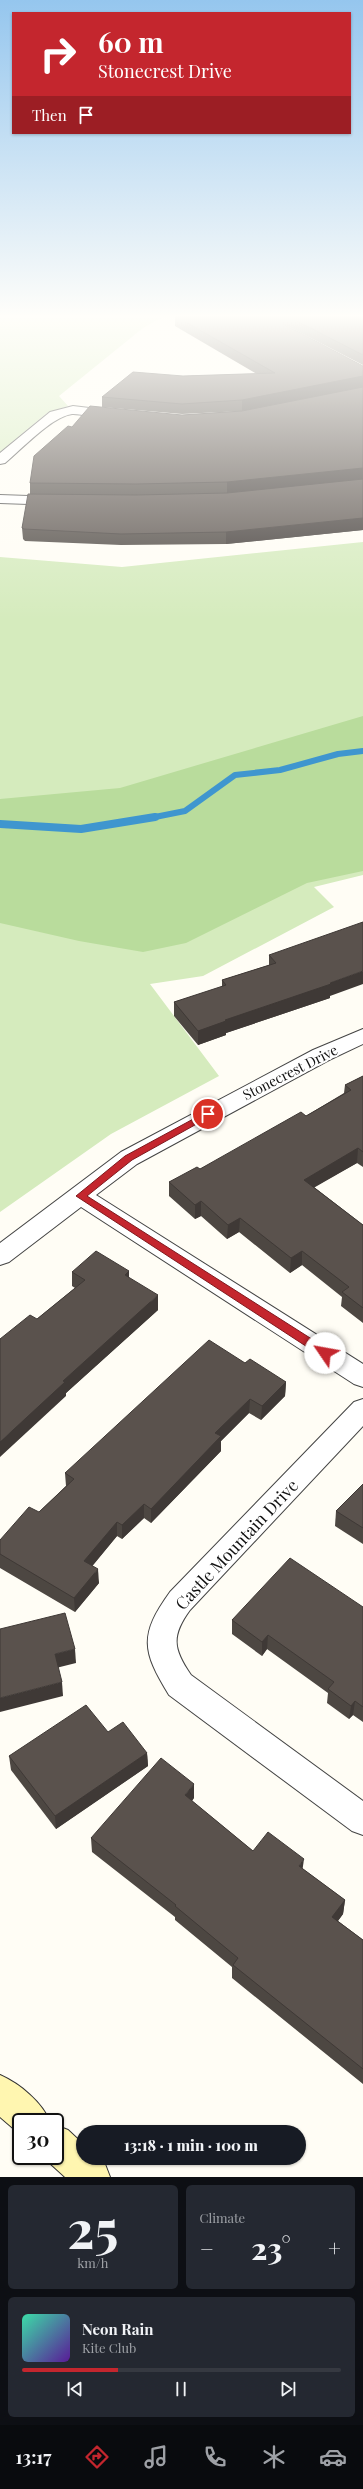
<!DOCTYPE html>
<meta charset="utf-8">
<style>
:root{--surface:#171b24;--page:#242831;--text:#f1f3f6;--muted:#9ea1a6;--line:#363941;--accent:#c4262e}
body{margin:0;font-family:"Playfair Display",serif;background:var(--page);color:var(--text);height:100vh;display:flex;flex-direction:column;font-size:15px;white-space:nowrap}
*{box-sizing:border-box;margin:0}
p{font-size:13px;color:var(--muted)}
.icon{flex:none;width:22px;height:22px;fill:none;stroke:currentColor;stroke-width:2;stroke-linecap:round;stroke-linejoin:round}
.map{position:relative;height:2177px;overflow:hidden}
.details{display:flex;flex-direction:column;gap:8px;padding:8px;background:#0d0f14;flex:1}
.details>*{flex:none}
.banner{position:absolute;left:12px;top:12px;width:339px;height:122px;border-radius:0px;box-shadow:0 1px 3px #0004;background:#c4262e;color:#fff;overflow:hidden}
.speed{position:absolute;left:12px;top:2113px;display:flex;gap:8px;font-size:20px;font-weight:700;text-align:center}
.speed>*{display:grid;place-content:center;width:52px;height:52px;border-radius:50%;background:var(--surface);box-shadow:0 1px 3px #0004;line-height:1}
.speed .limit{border:2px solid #111;border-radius:6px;background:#fff;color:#111}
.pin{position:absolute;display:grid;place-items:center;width:34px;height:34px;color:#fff;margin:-17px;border:2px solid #fff;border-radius:50%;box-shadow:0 1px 4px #0007}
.me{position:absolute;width:44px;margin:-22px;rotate:303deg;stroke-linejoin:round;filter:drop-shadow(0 0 3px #0008)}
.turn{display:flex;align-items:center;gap:14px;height:84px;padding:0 20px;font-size:18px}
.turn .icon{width:52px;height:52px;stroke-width:2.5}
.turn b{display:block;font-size:28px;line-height:34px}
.then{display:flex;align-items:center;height:38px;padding:0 20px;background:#0003;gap:8px;font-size:15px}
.big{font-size:30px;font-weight:800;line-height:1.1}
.details .widget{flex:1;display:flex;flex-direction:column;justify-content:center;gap:6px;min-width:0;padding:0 14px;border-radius:6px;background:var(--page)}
.details .dial{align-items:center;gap:0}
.dial b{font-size:52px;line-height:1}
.song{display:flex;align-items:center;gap:12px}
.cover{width:48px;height:48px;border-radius:6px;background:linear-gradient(135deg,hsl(160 70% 55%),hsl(270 70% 35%))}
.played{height:4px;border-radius:2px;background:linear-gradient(90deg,var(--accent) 30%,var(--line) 30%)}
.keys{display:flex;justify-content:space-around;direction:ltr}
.heat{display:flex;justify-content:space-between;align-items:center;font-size:22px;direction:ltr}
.details .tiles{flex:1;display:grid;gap:8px;grid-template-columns:1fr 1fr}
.widget:last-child{grid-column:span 2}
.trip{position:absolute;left:76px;top:2125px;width:230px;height:40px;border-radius:20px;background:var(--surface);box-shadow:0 1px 3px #0004;font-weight:800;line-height:40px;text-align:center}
.menu{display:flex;height:64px;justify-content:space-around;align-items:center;background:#090b0e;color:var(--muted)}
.menu .icon{width:28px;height:28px}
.menu .current{color:var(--accent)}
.menu b{font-size:18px;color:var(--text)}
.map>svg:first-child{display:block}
</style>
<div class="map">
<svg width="363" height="2177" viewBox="0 0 363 2177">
<rect width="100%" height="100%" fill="#fffdf5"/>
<g fill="#d5ebbd">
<path d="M0 316H164L143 328 59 396 68 406 47 413 0 452Z"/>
<path d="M363 542V875L314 887 334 907 203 976 150 984 219 1076 111 1134 0 1212V557L122 567Z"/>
</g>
<path fill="#b9dc9c" d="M363 716V871L307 883 186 943 143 952 79 941 0 923V799L120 788Z"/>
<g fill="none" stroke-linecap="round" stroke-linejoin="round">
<path stroke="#3f96cf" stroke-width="6" d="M150 818 185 811 235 775 280 770 338 754 363 751"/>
<path stroke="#3f96cf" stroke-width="8" d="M0 824 81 829 155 817"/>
<g stroke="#444" stroke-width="2">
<g id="minor">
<path d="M73 406 114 411 120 415C114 424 83 413 72 414 51 417 22 449 5 463L0 464V453L50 412Z"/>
<path d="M0 495 57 497 64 501 57 505 0 503Z"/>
<path d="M363 1029V1044L329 1060 137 1164 96 1195 363 1364V1387L354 1384 81 1207 9 1262 0 1265V1243L121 1152 313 1050Z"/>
<path d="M363 1399V1426L190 1610C171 1636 173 1649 191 1675L363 1801V1835L352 1831 169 1695C142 1651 139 1635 170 1592L354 1402Z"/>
</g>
</g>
<g stroke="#333" stroke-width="2">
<g id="secondary">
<path d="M0 2075C20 2084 42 2102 50 2122H21V2135L0 2117Z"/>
<path d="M55 2125 68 2130 83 2144V2158H98L105 2164 110 2177H65L42 2156H55Z"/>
</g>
</g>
<use href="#minor" fill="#fff" fill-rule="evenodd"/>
<use href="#secondary" fill="#fff6b0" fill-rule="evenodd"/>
</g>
<g fill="#4d4742">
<path d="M175 316 363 366V530L226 544 121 545 25 541 23 539 22 528 30 494V483L72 427 182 415 242 411 363 387 242 411 182 414 102 407V397L183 376 257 374 175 326Z"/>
<path d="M268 316H363V365Z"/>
<path d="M269 955 330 996V998L226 1033V1035L198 1045 174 1016V1002L222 987V980L269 965Z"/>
<path d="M363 1076V1167L357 1163 314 1187 363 1225V1323L341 1306 342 1297 302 1265 290 1273 239 1232 227 1239 201 1216 195 1219 169 1196V1182L200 1169 306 1116 344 1093 345 1085Z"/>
<path d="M72 1272 129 1278 158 1310 66 1393V1396L37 1319 75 1288 72 1286Z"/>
<path d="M245 1363 286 1382 285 1396 261 1420 249 1413 221 1441V1451L151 1523 144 1518 122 1539 117 1536 92 1566 99 1583 75 1612 0 1568V1540L39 1512 66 1486 65 1473Z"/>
<path d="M363 1484V1544L335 1526 336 1511Z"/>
<path d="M363 1607V1722L353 1715 349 1719 327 1703 328 1693 267 1649 262 1656 232 1634V1620Z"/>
<path d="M108 1732 147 1753 148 1766 56 1829 11 1770 9 1756Z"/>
<path d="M194 1798 192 1801 253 1851 303 1869 345 1900 343 1914 338 1921 363 1940V2084L232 1978V1967L175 1920V1917L92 1852 91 1838Z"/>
</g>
<g fill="#3f3936">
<path d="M363 376V387L242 411V400Z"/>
<path d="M363 468V480L227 493V482Z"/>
<path d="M363 518V530L226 544V532Z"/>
<path d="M363 971V984L330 996V998L226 1033V1035L198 1045V1031L225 1020Z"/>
<path d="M358 1148 357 1163 303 1194 304 1180Z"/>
<path d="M201 1201V1216L195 1219V1205Z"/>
<path d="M240 1218 239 1232 227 1239 228 1225Z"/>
<path d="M302 1251V1265L290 1273 291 1258Z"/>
<path d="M129 1271V1285L125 1275Z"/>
<path d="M158 1295V1310L66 1393V1396L0 1457V1442L63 1381Z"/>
<path d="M286 1382 285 1396 261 1420 262 1406Z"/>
<path d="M250 1399 249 1413 221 1441V1451L151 1523V1509L215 1433Z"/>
<path d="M144 1504V1518L122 1539V1525Z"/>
<path d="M117 1522V1536L85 1575 84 1561Z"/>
<path d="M98 1569 99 1583 75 1612 74 1598Z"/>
<path d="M268 1635 267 1649 262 1656V1642Z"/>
<path d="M75 1649 76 1663 56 1668 55 1654Z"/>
<path d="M62 1682 63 1696 0 1712V1698Z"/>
<path d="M355 1701 353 1715 349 1719 351 1706Z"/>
<path d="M147 1753 148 1766 56 1829 55 1816Z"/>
<path d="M194 1784V1798L185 1809V1795Z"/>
<path d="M304 1859 302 1873 299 1866Z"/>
<path d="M345 1900 343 1914 331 1930 332 1917Z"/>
</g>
<g fill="#5a524d" stroke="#3f3936">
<path d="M175 316H268L363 366V376L242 400 182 404 102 397 133 372 183 376 275 373Z"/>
<path d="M287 316H363V355Z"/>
<path d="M363 387V468L227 482 136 484 30 483 34 456 68 426 72 427 90 406 182 415 242 411Z"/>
<path d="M363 479V518L226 532 121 534 24 529 22 528 28 494 136 495 227 493Z"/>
<path d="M363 922V971L330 983 331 984 225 1020 226 1021 198 1031 174 1002 226 985 222 980 276 963 269 955Z"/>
<path d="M363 1076V1152L358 1148 304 1180 363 1225V1308L342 1292 349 1287 302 1251 291 1258 240 1218 228 1225 201 1201 195 1205 169 1182 197 1167 200 1169 301 1112 306 1116 351 1090 345 1085Z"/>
<path d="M96 1251 129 1271 125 1275 158 1295 63 1381 65 1382 0 1442V1339L30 1315 37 1319 85 1280 72 1272Z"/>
<path d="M209 1340 245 1363 250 1359 286 1382 262 1406 250 1399 215 1433 221 1436 151 1509 144 1504 122 1525 117 1522 84 1561 98 1569 74 1598 0 1554V1540L29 1507 39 1512 74 1479 65 1473Z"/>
<path d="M363 1484V1528L336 1511Z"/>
<path d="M290 1558 363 1607V1707L355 1701 351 1706 328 1689 334 1682 268 1635 262 1642 232 1620Z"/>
<path d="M65 1613 75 1649 55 1654 62 1682 0 1698V1629Z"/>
<path d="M86 1705 108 1732 123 1722 147 1753 55 1816 9 1756Z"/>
<path d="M161 1758 194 1784 185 1795 253 1851 268 1832 304 1859 299 1866 345 1900 332 1917 363 1940V2069L233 1965 238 1958 175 1906 176 1905 91 1838Z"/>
</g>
<linearGradient id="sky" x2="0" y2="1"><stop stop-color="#95c6ee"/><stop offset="0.51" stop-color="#fffefa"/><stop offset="1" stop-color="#fffefa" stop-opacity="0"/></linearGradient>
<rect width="363" height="620" fill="url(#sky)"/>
<path fill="#c4262e" stroke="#7f191e" d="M208 1111 211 1112V1116L132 1160 87 1196 329 1350V1356H321L76 1196 125 1156Z"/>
<g text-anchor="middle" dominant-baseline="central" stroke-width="4" stroke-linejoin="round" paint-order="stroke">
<g font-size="14" fill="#111" stroke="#fff">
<text transform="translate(290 1072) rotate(-27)">Stonecrest Drive</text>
</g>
<g font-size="17" fill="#111" stroke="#fff">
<text transform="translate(236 1544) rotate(-47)">Castle Mountain Drive</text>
</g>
</g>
</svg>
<div class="speed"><div class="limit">30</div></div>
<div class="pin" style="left:208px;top:1114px;background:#d93025"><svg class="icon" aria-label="arrive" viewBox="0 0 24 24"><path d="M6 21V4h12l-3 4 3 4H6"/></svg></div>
<svg class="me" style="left:325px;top:1353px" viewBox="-20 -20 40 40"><circle r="19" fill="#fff"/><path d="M0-13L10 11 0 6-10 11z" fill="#c4262e"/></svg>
<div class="trip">13:18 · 1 min · 100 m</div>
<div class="banner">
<div class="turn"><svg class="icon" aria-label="right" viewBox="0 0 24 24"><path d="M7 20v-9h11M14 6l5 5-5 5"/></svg><div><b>60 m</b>Stonecrest Drive</div></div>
<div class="then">Then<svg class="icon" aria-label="arrive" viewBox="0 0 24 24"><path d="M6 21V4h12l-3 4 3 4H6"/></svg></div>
</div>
</div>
<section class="details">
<div class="tiles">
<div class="widget dial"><b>25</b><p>km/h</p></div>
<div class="widget"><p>Climate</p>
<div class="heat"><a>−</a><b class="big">23°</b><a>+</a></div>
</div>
<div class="widget">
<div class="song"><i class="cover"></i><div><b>Neon Rain</b><p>Kite Club</p></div></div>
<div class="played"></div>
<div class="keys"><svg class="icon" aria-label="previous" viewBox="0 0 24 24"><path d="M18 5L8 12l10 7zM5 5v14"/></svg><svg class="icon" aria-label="pause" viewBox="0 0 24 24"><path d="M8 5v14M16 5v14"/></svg><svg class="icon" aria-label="next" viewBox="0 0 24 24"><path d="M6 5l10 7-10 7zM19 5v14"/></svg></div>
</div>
</div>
</section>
<nav class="menu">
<b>13:17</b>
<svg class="icon current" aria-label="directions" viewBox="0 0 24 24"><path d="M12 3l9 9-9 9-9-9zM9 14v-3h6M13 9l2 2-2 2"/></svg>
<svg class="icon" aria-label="music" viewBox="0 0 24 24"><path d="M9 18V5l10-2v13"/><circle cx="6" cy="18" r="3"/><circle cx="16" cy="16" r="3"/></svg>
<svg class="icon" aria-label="phone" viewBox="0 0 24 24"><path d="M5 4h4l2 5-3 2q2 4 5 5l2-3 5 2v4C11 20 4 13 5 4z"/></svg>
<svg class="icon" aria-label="climate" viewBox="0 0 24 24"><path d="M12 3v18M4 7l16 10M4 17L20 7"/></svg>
<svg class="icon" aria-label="car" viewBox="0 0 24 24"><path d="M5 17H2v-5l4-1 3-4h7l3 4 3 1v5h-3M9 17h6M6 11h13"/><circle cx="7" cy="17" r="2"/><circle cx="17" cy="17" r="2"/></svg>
</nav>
